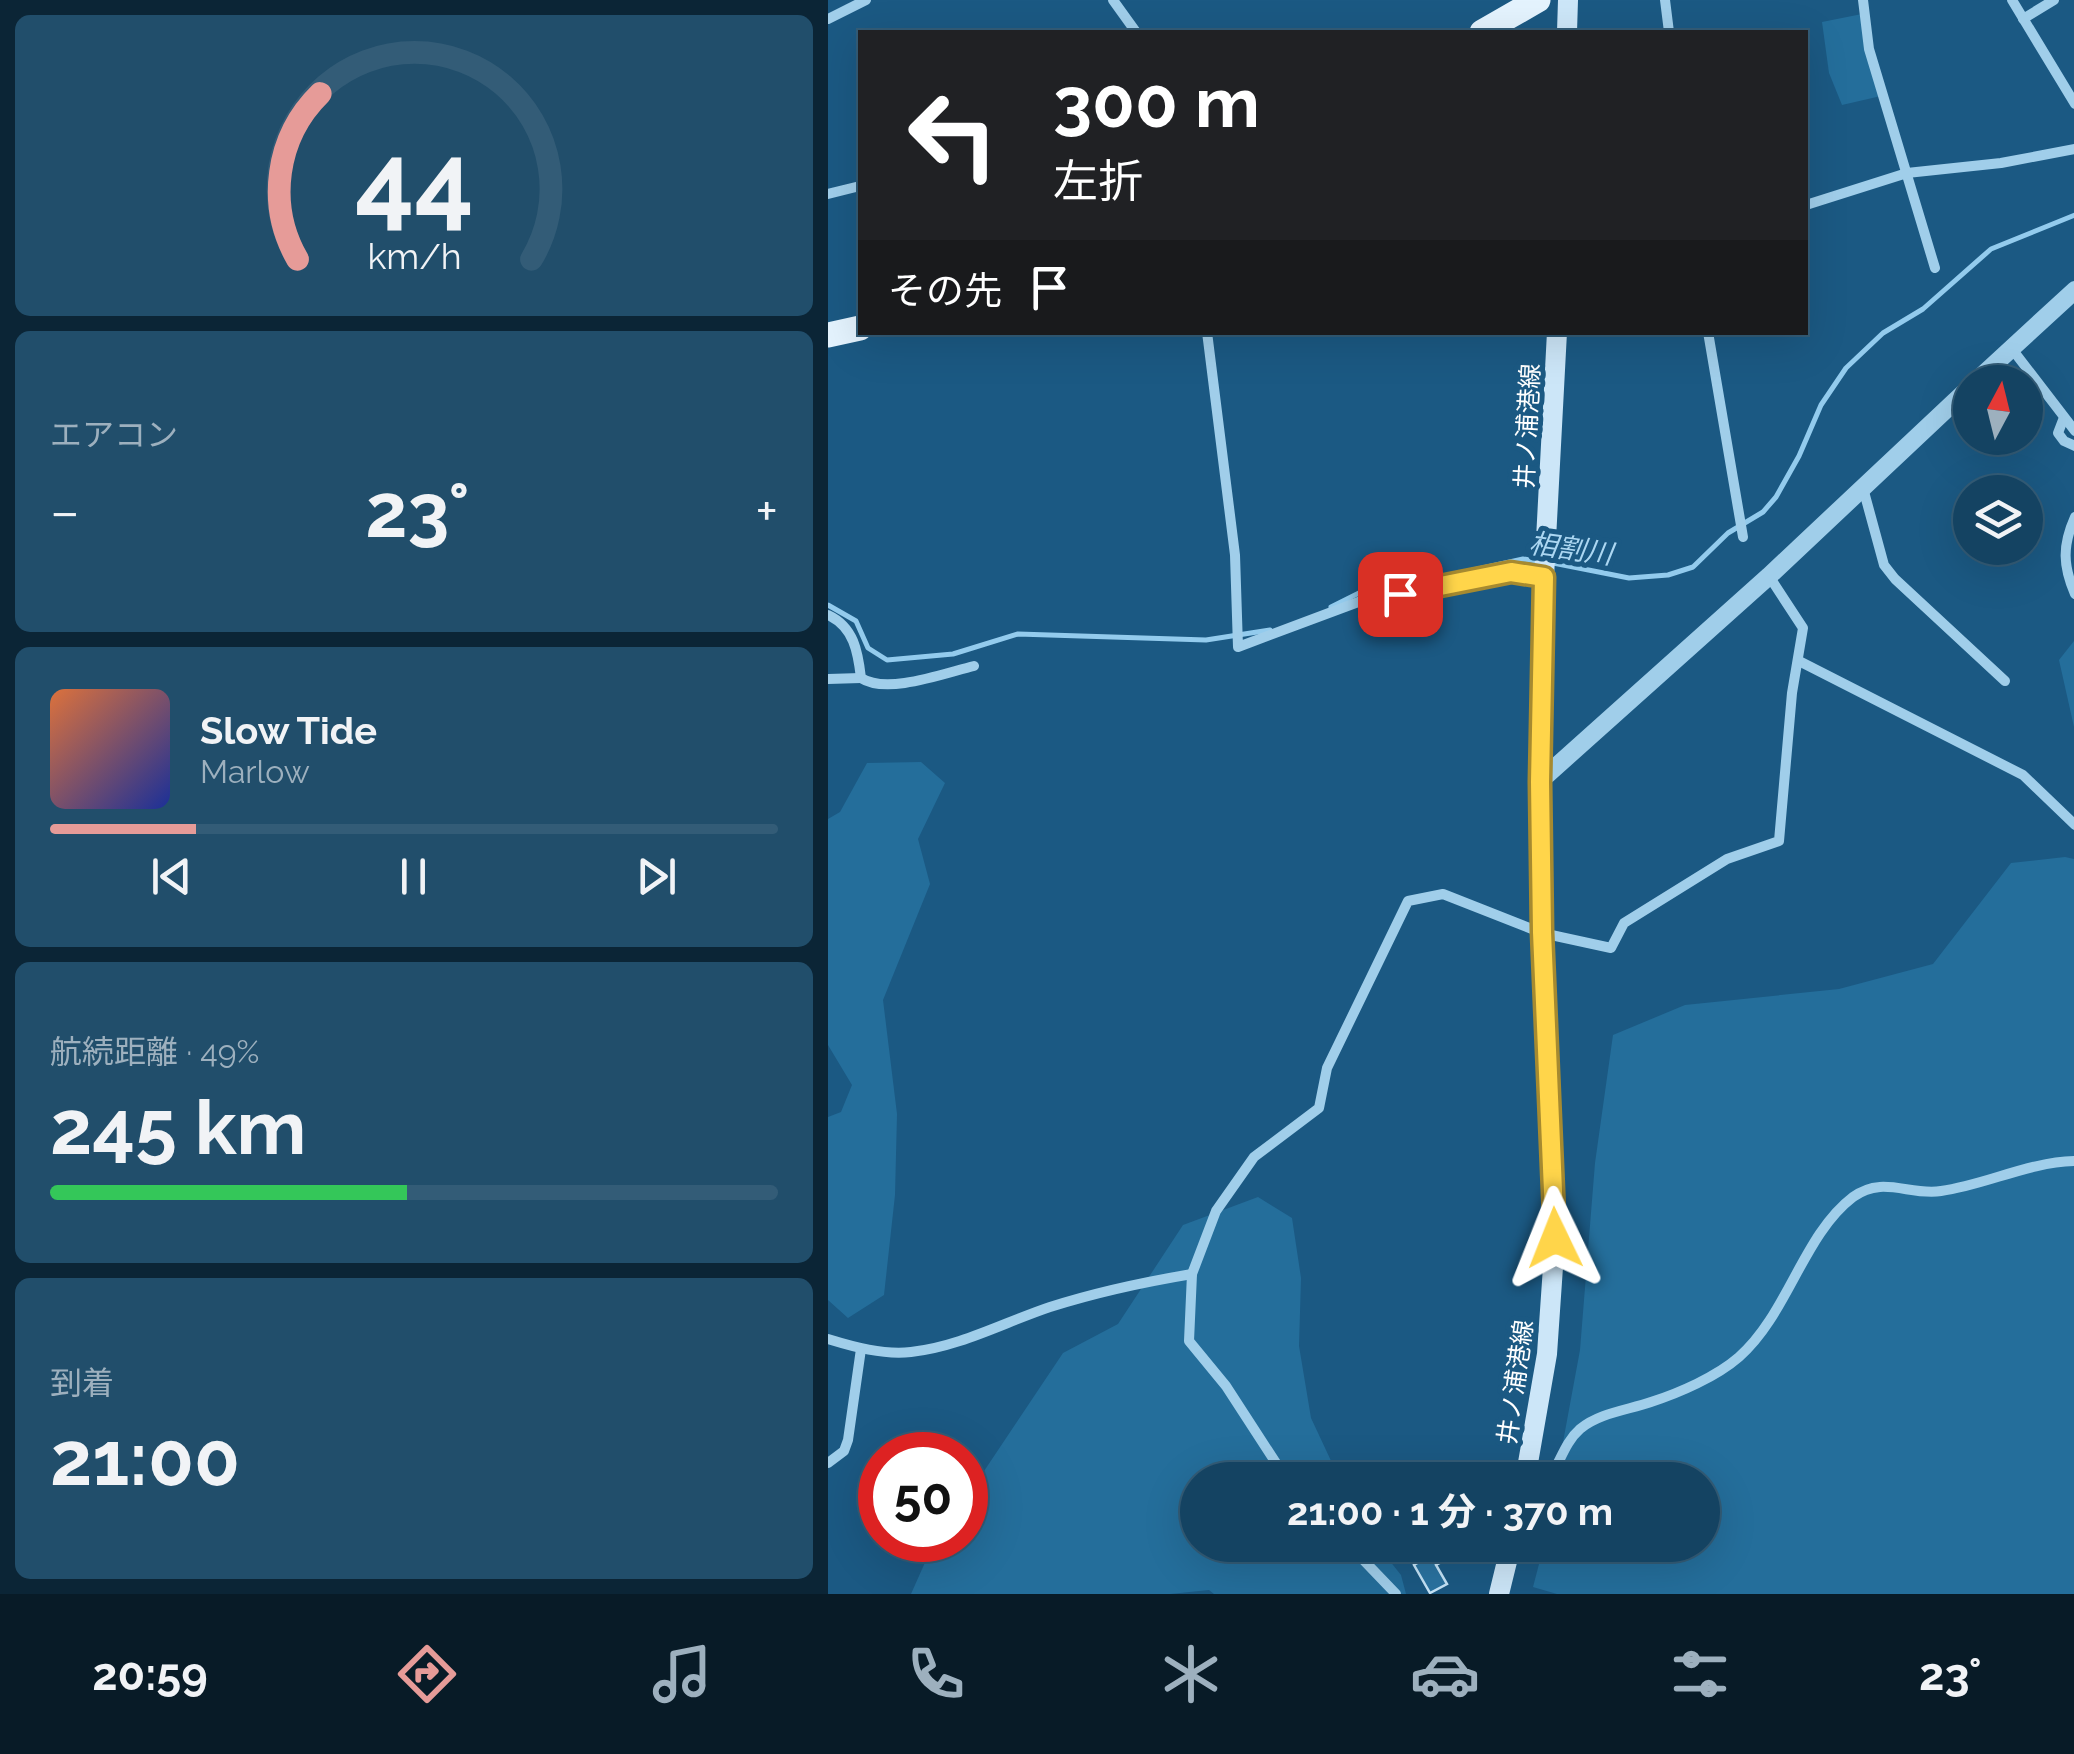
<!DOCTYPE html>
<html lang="ja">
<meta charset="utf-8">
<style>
:root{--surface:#144362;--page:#214e6b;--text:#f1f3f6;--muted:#9db0be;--line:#335c77;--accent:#e69b98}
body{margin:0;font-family:Raleway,"Noto Sans JP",sans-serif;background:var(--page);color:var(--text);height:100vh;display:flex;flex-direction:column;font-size:38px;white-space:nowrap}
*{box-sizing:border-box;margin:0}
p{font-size:32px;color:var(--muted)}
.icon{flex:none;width:55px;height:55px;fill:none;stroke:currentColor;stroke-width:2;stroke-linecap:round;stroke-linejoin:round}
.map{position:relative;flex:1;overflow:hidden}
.panel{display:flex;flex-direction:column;gap:15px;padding:15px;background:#0b2536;width:828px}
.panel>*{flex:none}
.banner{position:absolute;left:30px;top:30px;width:950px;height:305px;border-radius:0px;box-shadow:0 10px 40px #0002,0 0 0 2px var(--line);background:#202124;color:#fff;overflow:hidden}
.needle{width:65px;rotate:7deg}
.tools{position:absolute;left:1125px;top:365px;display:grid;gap:20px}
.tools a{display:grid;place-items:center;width:90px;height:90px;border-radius:50%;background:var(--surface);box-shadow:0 10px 40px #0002,0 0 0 2px var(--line);font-size:50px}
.speed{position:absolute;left:30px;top:1432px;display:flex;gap:20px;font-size:50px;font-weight:700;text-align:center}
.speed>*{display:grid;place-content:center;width:130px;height:130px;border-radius:50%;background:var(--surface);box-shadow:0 10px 40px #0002,0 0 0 2px var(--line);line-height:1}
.speed .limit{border:15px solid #d22;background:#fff;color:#111}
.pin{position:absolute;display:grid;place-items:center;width:85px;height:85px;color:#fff;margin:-42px;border-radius:20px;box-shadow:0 5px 15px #0006}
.me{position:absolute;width:110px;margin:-55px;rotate:358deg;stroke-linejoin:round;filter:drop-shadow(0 0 8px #0008)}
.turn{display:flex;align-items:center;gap:35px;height:210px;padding:0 30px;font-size:45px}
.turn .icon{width:130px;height:130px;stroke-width:2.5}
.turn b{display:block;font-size:70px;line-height:85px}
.then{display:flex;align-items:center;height:95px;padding:0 30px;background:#0003;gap:20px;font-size:38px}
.big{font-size:75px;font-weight:700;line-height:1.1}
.panel .card{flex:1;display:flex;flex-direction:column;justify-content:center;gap:15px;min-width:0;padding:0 35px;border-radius:15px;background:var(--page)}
.panel .dial{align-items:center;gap:0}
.dial svg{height:260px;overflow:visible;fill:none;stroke:var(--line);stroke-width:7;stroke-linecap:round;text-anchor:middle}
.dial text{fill:var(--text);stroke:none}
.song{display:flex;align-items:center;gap:30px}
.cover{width:120px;height:120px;border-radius:15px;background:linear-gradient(135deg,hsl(20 70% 55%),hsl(230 70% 35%))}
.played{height:10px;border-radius:5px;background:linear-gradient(90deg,var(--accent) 20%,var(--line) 20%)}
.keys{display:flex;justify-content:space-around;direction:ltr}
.heat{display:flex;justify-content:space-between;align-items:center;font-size:55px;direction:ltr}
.charge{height:15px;border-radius:8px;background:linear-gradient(90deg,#34c759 49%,var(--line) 0)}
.trip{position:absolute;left:352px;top:1462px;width:540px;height:100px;border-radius:50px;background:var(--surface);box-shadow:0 10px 40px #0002,0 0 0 2px var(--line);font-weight:700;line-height:100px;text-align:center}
.dock{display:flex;height:160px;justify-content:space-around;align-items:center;background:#081b27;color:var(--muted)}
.dock .icon{width:70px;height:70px}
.dock .on{color:var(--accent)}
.dock b{font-size:45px;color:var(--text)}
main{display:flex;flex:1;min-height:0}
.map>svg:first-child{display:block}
</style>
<main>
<section class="panel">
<div class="card dial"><svg viewBox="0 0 100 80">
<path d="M14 69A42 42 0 1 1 86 69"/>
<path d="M14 69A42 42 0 0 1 21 18" stroke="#e69b98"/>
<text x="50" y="56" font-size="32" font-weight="700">44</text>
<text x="50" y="72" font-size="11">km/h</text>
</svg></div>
<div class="card"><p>エアコン</p>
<div class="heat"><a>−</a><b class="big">23°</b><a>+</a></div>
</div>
<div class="card">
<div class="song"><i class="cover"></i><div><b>Slow Tide</b><p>Marlow</p></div></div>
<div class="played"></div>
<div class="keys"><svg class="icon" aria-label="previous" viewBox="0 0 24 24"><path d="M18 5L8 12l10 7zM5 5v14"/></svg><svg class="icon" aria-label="pause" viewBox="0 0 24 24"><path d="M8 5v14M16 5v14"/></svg><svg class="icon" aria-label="next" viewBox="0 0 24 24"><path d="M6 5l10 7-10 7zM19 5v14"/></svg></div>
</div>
<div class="card"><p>航続距離 · 49%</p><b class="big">245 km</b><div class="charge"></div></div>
<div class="card"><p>到着</p><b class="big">21:00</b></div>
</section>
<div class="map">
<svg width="1247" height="1594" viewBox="0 0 1247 1594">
<rect width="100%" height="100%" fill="#1b5983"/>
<g fill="#246e9b">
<path d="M1034 14 1053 96 1014 105 1001 73 994 22Z"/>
<path d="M1246 641V727L1231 660Z"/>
<path d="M93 762 117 783 90 839 102 884 55 1000 69 1114 67 1195 56 1295 20 1318 0 1300V1117L13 1112 24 1085 0 1045V819L12 812 39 763Z"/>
<path d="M1237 857 1246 859V1594H729L705 1587 716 1545H875V1480H728L752 1350 767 1163 785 1035 857 1005 1011 989 1105 964 1183 863Z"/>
<path d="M430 1197 464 1218 473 1278 471 1346 483 1418 512 1480H370V1545H549L573 1575 578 1594H386L381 1590 342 1594H83L107 1540H138V1498L235 1353 290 1324 355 1225Z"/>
</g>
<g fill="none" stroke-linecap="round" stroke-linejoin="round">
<g stroke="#93cbed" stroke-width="5">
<path d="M720 562 801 578 840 575 865 567 900 533 935 512 948 497 971 456 993 405 1018 368 1055 333 1095 309 1163 249 1247 215"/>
<path d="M0 605 28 621 40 648 59 660 125 654 190 634 378 640 442 630"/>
<path d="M503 607 541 588 578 585 695 559 709 561"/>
</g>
</g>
<path fill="#2a73a1" stroke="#c5e4f8" stroke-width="2.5" d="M617 1547 623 1557 608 1565 619 1584 602 1593 586 1565Z"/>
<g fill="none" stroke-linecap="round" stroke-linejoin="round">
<g stroke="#a0ceea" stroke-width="10">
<path d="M285 0 308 32"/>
<path d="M837 0 841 32"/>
<path d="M1035 0 1041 49 1107 268"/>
<path d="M1184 0 1247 104"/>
<path d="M0 19 38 0"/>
<path d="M1195 19 1226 0"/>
<path d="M0 194 32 186"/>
<path d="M978 205 1079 173 1173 163 1247 149"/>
<path d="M379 332 407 555 410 647 533 601 683 573 715 577"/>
<path d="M880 332 915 537"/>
<path d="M1184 349 1247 431"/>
<path d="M1235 420 1230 433 1236 441 1247 446"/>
<path d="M1035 488 1056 565 1067 579 1177 681"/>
<path d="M1247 517C1234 546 1235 566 1247 594"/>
<path d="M0 615C26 627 30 652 33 678 59 695 117 673 146 666"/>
<path d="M971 661 1195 775 1247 825"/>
<path d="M0 679 33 678"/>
<path d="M0 1339C26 1347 55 1355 83 1352 131 1347 177 1322 222 1307 269 1292 316 1282 364 1274"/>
<path d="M0 1463 16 1451 20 1440 33 1349"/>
<path d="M459 1480 398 1386 361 1341 364 1274 388 1211 426 1157 491 1108 499 1068 580 901 615 894 714 933 783 948 796 923 899 859 951 841 964 693 975 628 941 576"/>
<path d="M720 1480C732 1464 736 1443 752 1429 771 1413 800 1410 823 1402 851 1393 888 1377 911 1357 960 1314 975 1235 1025 1197 1055 1175 1081 1196 1113 1191 1158 1185 1200 1162 1247 1161"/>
<path d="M521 1545 568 1594"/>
</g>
<g stroke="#a0ceea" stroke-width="18">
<path d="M1147 382 1247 290"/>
<path d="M712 781 941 576 1142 387"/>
</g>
<g stroke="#cce6f8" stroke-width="20">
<path d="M739 32 740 0"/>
<path d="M697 1480 719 1354 727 1238 714 933 712 781 716 577 729 332"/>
<path d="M671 1594 683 1545"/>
</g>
<g stroke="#e4f3fe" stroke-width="25">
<path d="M654 32 710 0"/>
<path d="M0 335 32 328"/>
</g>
</g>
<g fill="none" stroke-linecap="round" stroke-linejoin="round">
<g stroke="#a68a30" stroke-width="25">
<path id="route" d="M572 594 683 572 716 577 712 782 714 932 727 1238"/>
</g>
<use href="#route" stroke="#ffd54a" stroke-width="18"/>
</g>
<g text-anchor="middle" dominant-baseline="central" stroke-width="10" stroke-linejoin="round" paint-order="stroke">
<g font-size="25" fill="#fff" stroke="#1b5983">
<text transform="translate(699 426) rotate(-87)">井ノ浦港線</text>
<text transform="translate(687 1382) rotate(-82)">井ノ浦港線</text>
</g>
<g font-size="28" font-style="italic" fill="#acd7f2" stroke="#1b5983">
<text transform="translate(743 549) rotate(8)">相割川</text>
</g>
</g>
</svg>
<div class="tools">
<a><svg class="needle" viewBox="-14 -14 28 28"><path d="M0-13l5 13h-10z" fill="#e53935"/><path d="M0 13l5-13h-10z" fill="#9db0be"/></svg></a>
<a><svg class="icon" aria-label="layers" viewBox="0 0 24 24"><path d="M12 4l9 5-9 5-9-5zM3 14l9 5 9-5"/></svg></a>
</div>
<div class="speed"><div class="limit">50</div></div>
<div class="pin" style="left:572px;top:594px;background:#d93025"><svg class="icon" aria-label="arrive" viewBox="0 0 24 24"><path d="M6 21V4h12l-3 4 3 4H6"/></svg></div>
<svg class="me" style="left:727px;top:1238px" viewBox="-20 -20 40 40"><path d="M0-17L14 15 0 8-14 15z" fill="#ffd54a" stroke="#fff" stroke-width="4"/></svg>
<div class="trip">21:00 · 1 分 · 370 m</div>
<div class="banner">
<div class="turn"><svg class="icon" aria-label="left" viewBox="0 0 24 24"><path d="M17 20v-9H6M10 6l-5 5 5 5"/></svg><div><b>300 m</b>左折</div></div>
<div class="then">その先<svg class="icon" aria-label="arrive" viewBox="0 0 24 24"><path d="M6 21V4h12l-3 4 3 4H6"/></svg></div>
</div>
</div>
</main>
<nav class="dock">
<b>20:59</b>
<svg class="icon on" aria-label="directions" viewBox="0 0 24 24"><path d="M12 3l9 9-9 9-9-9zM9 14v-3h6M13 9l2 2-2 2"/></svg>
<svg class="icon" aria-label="music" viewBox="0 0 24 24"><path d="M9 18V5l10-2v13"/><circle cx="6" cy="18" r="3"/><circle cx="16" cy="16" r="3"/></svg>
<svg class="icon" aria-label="phone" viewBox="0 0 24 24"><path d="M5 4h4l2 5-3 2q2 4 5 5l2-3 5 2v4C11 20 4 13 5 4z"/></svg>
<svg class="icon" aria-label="climate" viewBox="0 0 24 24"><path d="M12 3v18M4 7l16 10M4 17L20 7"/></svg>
<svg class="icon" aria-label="car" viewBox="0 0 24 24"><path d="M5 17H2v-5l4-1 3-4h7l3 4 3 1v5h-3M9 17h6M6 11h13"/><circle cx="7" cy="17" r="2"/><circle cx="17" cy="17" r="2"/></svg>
<svg class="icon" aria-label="filters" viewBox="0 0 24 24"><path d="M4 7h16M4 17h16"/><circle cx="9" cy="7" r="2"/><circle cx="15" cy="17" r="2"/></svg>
<b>23°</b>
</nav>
